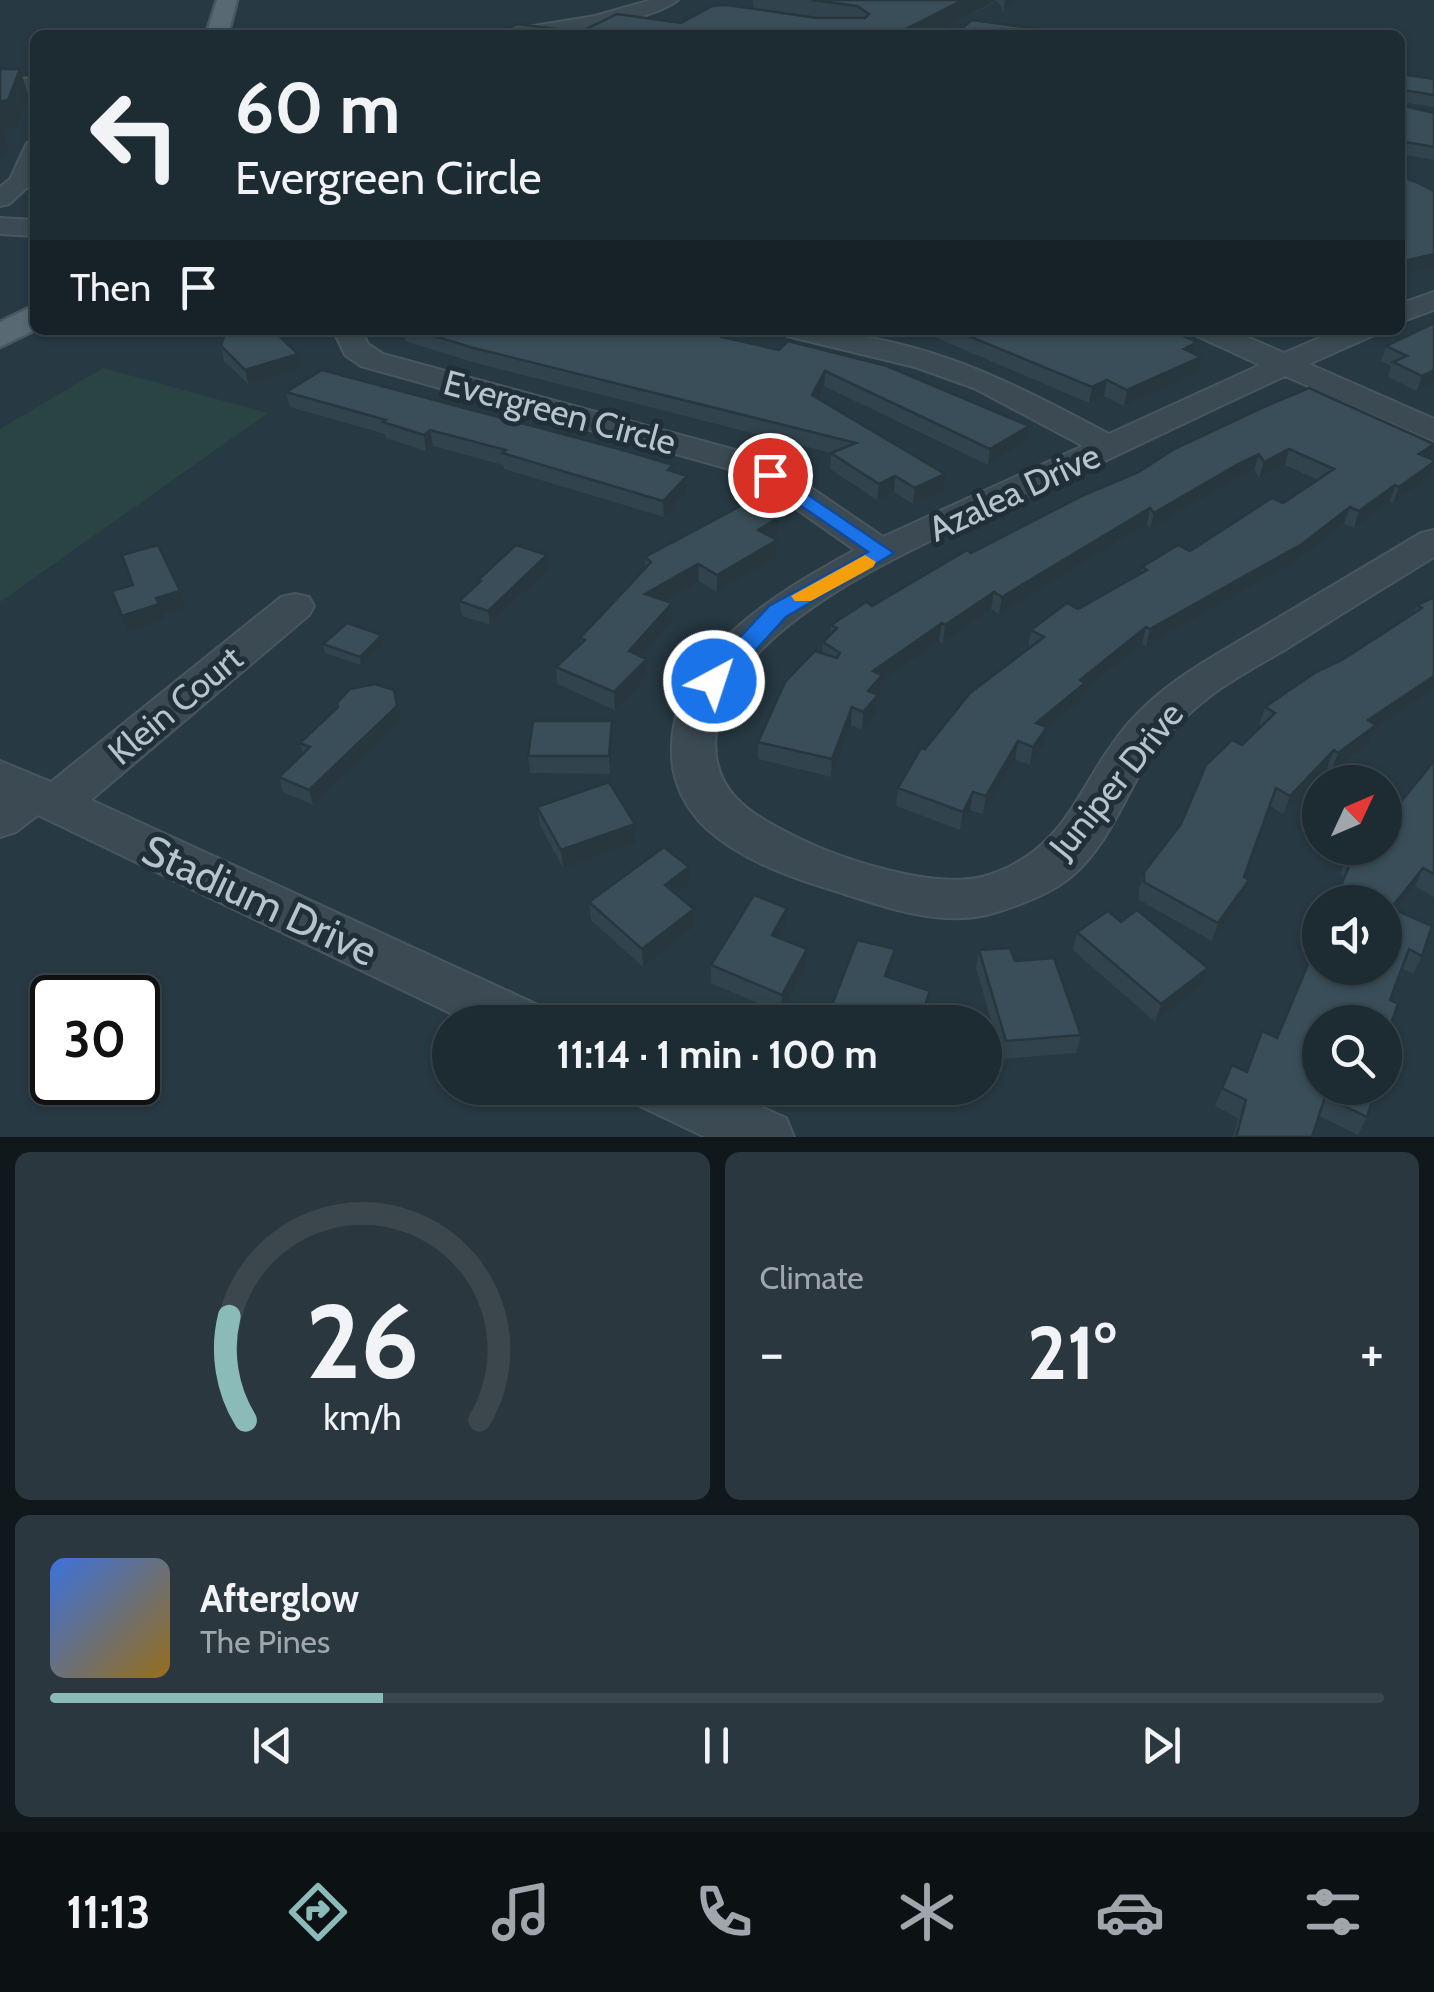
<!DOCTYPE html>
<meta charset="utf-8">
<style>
:root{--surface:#1d2b32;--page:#2a373e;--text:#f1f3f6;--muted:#a0a7ac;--line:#3b474d;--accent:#8bbbb9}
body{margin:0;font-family:Cabin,sans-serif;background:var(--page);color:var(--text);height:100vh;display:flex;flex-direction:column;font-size:38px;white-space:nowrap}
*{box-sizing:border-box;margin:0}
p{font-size:32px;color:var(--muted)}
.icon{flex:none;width:55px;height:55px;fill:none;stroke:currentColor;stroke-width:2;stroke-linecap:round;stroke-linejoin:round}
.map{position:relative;height:1137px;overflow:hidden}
.drawer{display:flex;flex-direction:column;gap:15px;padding:15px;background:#10181c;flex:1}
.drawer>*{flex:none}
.banner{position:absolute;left:30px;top:30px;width:1375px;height:305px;border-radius:15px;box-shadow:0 2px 8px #0004,0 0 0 2px var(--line);background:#1d2b32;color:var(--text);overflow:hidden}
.needle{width:65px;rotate:46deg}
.tools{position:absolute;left:1302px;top:765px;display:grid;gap:20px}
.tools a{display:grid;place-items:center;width:100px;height:100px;border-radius:50%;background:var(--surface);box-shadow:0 2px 8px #0004,0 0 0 2px var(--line);font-size:50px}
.speed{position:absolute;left:30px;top:975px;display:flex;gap:20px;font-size:50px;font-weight:700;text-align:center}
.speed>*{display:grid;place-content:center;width:130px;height:130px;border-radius:50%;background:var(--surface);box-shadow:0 2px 8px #0004,0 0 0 2px var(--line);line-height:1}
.speed .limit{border:5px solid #111;border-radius:15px;background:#fff;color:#111}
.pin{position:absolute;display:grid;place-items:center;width:85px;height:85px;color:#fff;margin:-42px;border:5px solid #fff;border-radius:50%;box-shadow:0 2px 10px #0007}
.me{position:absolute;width:110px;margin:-55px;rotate:40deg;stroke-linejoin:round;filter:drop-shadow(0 0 8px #0008)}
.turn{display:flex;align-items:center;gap:35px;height:210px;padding:0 40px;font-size:45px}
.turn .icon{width:130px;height:130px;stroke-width:2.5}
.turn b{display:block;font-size:70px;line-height:85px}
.then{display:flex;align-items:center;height:95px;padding:0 40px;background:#0003;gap:20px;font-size:38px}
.big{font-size:75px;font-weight:800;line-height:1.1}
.drawer .tile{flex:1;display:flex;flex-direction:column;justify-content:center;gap:15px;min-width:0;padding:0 35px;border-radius:15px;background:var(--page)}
.drawer .dial{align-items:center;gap:0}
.dial svg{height:260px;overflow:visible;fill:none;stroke:var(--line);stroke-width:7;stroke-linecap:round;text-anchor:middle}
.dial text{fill:var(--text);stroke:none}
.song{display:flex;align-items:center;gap:30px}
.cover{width:120px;height:120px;border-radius:15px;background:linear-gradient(135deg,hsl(220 70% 55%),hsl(40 70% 35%))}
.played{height:10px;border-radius:5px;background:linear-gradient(90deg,var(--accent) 25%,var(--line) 25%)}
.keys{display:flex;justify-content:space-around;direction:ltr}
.heat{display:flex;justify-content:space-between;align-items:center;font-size:55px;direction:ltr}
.drawer .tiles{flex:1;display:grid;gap:15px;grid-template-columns:1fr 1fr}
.tile:last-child{grid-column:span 2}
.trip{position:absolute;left:432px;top:1005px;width:570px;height:100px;border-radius:50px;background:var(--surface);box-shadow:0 2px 8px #0004,0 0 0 2px var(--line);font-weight:800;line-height:100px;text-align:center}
.menu{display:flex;height:160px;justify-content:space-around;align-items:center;background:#0c1114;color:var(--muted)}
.menu .icon{width:70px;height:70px}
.menu .current{color:var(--accent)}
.menu b{font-size:45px;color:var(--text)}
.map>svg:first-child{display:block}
</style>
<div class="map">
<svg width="1434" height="1137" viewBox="0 0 1434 1137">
<rect width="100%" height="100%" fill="#273943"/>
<path fill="#294442" d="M103 368 268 413 0 602V429Z"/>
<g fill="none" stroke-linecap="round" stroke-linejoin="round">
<g stroke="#48565f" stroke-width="4">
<g id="minor">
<path d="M651 0H678C646 25 542 35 500 35L509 30 595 16Z"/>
<path d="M35 78V90L0 92V80Z"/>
<path d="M35 141 32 183 9 204 0 206V187L10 179 27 143Z"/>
<path d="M0 218 35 220V236L0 234Z"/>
<path d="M1434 292V310L1400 322V304Z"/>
<path d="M333 330H361L368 344 383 354 750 454 782 468 883 537 1083 446 974 388 915 367 787 336 783 330C910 330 1000 376 1109 434L1260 365 1197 336 1193 330H1231L1284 353 1338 330H1376L1372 336 1309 364 1434 419V441L1285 376C1209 411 1135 447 1060 482 963 528 731 611 716 732 709 790 749 814 796 837 842 860 939 892 989 875 1070 848 1078 782 1127 725 1164 682 1214 656 1263 627 1315 596 1368 565 1421 533L1434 530V557C1385 587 1335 618 1286 649 1261 664 1232 679 1209 697 1186 715 1162 738 1146 763 1123 801 1107 846 1072 876 1049 895 1018 906 990 914 942 927 887 908 842 893 795 879 742 861 706 828 686 809 672 782 672 754 668 655 780 591 855 550L758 482 726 468 361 366 345 355Z"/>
<path d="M295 594 309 597 314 606 309 615 91 800 540 1006 548 1022H469L38 815 16 832 0 837V761L51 782 281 597Z"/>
<path d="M632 1088H718L786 1118 794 1137H705L640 1106Z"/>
</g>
</g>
<g stroke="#48565f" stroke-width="5">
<g id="major">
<path d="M217 0H237L228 35H206Z"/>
<path d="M35 305V330L0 347V322Z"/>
</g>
</g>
<use href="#minor" fill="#3b4a53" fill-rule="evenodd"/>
<use href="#major" fill="#596973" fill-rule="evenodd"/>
</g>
<g fill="#31434d">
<path d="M753 0H1017L1004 11 997 1 932 35H493L580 32 681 23 753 9Z"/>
<path d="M1400 74 1434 79V107L1400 102Z"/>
<path d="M1400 105 1434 113V160L1400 154Z"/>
<path d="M1434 323V383L1417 391 1388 377 1391 366 1381 361 1386 346Z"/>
<path d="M288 330 284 341 301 368 249 385 224 361 221 346Z"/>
<path d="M400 330H729V339L1026 441 988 465 824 386 817 398 943 490 913 504 894 492 877 500 830 469 831 453 472 362 405 341 404 331Z"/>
<path d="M911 330H1163L1165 334 1197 342 1195 354 1198 372 1124 406 1104 396 1089 403 930 335V332L926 336Z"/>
<path d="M286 392 674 472 687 476V492L664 517 504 469 503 465 433 446 426 451 386 438 385 434 290 407Z"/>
<path d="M1266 406 1429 458 1430 477 1393 503 1390 502 1354 528 1344 524 1297 560 1146 646 1142 644 1083 692 1081 701 1047 728 1044 745 1030 765 1015 759 983 814 970 810 960 830 896 806 898 788 925 749 1029 648H1028L1031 630 1078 609 1141 573 1142 567 1190 551 1283 503 1318 480 1285 465 1259 478 1254 470 1233 480 1150 529 1147 524 999 614 991 609 943 643 939 641 881 682 880 692 878 695 876 713 862 730 851 725 831 777 758 759V742L823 654V642L831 635V625L872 606 971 553 1139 472Z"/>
<path d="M777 535 772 538 777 540 776 557 717 592 699 581 664 601 672 621 640 656 647 659 648 676 615 710 557 684 556 667 580 644V638L645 568V557Z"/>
<path d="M548 569 490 625 462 616 459 601 478 583V580Z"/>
<path d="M1434 597V688L1374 730 1369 743 1331 771 1327 768 1283 814 1270 806 1244 877 1249 880 1242 898 1212 941 1139 900V890L1144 872 1242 745 1261 726 1259 725 1265 707 1342 660 1414 613 1417 605Z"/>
<path d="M382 635 384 644 361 665 325 653 323 644Z"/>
<path d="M400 721 313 805 283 792 279 777 303 754 300 743Z"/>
<path d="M613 739 610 774 530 773 528 756Z"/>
<path d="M1434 761V897L1415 886 1396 910 1422 956 1413 974 1401 968 1390 1000 1387 1034 1385 1039V1022H1320V1088L1367 1117 1358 1135 1319 1116 1312 1137H1233L1238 1118 1215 1106 1232 1065 1247 1071 1277 1038 1345 877 1340 874 1347 856 1387 819Z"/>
<path d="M537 807 635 824 636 842 563 868 540 825Z"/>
<path d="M689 867V885L677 895 694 927 643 967 591 920 589 902Z"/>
<path d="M786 926 779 938 807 949 806 968 781 1013 711 983V965Z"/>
<path d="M1077 932 1208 968 1201 987 1155 1022 1073 950Z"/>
<path d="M895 949 893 967 889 978 927 1009 922 1022H828L829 1013Z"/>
<path d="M979 950 1081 1035 1076 1053 1002 1059 976 968Z"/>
</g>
<g fill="#28373e">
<path d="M963 0H997L932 35H894Z"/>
<path d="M1005 0H1017L1004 11Z"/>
<path d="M20 69 28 94 17 126 3 128 9 148 0 160V101Z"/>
<path d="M1434 254V267L1400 274V262Z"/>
<path d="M280 330H288L282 350 278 335Z"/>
<path d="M1197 342 1194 357 1184 349Z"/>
<path d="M298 354 301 368 249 385 245 370Z"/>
<path d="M1201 357 1198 372 1124 406 1127 390Z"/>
<path d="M1434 370V383L1417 391 1422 376Z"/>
<path d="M825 371 824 386 811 410 812 395Z"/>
<path d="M1107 380 1104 396 1089 403 1092 387Z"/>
<path d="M1029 426 1026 441 988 465 990 449Z"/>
<path d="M430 430 433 446 426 451 424 435Z"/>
<path d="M1434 445 1429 460 1419 454Z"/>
<path d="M1289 449 1285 465 1259 478 1264 462Z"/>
<path d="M1259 454 1254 470 1233 480 1150 529 1154 513 1238 464Z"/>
<path d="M1434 462 1430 477 1393 503 1399 487Z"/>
<path d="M945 474 943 490 913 504 915 488Z"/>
<path d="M687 476V492L664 517 663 501Z"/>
<path d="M895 476 894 492 877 500 879 484Z"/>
<path d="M1395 485 1390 502 1354 528 1359 511Z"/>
<path d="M1350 507 1344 524 1297 560 1146 646 1150 629Z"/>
<path d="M1150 508 1147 524 999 614 1002 597Z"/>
<path d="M778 518 777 535 758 546V530Z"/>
<path d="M777 540 776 557 717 592V575Z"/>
<path d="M547 555 548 569 490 625 488 611Z"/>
<path d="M698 564 699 581 645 612V594Z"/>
<path d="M180 591 185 607 162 614 164 620 127 632 122 616 156 598Z"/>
<path d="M994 592 991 609 943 643 945 625Z"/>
<path d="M672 603V621L629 669V651Z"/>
<path d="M942 623 939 641 881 682 880 692 873 701 878 695 876 713 862 730 863 712 873 671Z"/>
<path d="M1146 627 1142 644 1083 692 1081 701 1047 728 1044 745 1030 765 1036 723 1080 680Z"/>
<path d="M382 635 384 644 361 665 360 657Z"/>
<path d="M647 659 648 676 615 710 614 692Z"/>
<path d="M1434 676V688L1374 730 1369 743 1331 771 1338 753 1368 720Z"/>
<path d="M397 706 400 721 313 805 309 790Z"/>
<path d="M852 707 851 725 831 777 832 759Z"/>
<path d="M612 721 613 739 610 774 609 756Z"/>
<path d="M1018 741 1015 759 983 814 986 796Z"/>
<path d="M1334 750 1327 768 1283 814 1290 796Z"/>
<path d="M973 792 970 810 960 830 963 812Z"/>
<path d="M635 824 636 842 563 868 561 850Z"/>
<path d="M689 867V885L666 903 665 885Z"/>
<path d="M1423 868 1415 886 1385 923 1391 908Z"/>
<path d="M1249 880 1242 898 1212 941 1218 923Z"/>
<path d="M787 908 786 926 771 953 772 935Z"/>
<path d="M694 909V927L643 967 642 949Z"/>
<path d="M807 949 806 968 781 1013 782 995Z"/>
<path d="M895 949 893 967 883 994 885 976Z"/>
<path d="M1208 968 1201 987 1155 1022 1161 1004Z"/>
<path d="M930 991 927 1009 922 1022H919Z"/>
</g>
<g fill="#394e59" stroke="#28373e" stroke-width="2.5">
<path d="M812 0H963L894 35H493L517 24 580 32 617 14 681 23 712 6 727 5 817 18H865L869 14 857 6Z"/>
<path d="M972 20 1067 33 1065 35H954Z"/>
<path d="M425 33 426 35H384Z"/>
<path d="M0 69H20L8 100 0 101Z"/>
<path d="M1400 74 1434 79V95L1404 90 1400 93Z"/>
<path d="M1400 105 1434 113V147L1400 141Z"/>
<path d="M1400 176 1416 182 1434 191V254L1400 262Z"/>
<path d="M1434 323V370L1422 376 1393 362 1407 356 1386 346Z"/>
<path d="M226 330H280L278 335 298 354 245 370 221 346Z"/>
<path d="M415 330H729L722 337 779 350 788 341 887 366 1029 426 990 449 825 371 812 395 945 474 915 488 895 476 879 484 831 453 856 443 470 347Z"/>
<path d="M954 330H1163L1165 334 1172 331 1197 342 1184 349 1201 357 1127 390 1107 380 1092 387Z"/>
<path d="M322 370 626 451 673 465 668 470 687 476 663 501 502 453 506 450 430 430 424 435 383 422 386 420 286 392Z"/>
<path d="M1309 388 1434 444 1419 454 1434 460V462L1399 487 1395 485 1359 511 1350 507 1302 544 1150 629 1146 627 1080 680 1085 683 1036 723 1047 727 1033 747 1018 741 986 796 973 792 963 812 898 788 921 748 925 749 970 693 1044 637 1031 630 1067 603 1078 609 1147 570 1142 567 1178 545 1190 551 1272 498 1283 503 1334 469 1289 449 1264 462 1259 454 1238 464 1154 513 1150 508 1002 597 994 592 945 625 942 623 873 671 882 675 868 691 878 695 863 712 852 707 832 759 758 742 785 682 815 651 837 658 840 653 823 642 837 628 831 625 866 602 872 606 967 550 971 553 1084 495 1139 472 1174 449 1266 406Z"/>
<path d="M748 502 778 518 758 530 777 540 717 575 698 564 645 594 672 603 629 651 647 659 614 692 556 667 585 640 580 638 651 562 645 557Z"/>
<path d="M158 545 180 591 156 598 159 604 122 616 112 591 133 585 122 555Z"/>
<path d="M516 545 547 555 488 611 459 601 481 581 478 580Z"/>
<path d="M1434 597V676L1368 720 1376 725 1338 753 1334 750 1290 796 1276 788 1244 877 1249 880 1218 923 1144 882V872L1181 824 1206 765 1232 740 1242 745 1275 713 1265 707 1316 672 1342 660 1422 608 1417 605Z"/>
<path d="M347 623 382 635 360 657 323 644Z"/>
<path d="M375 684 394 690 397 706 309 790 279 777 310 747 300 743 338 707 337 703 350 689Z"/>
<path d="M533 721H612L609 756H528Z"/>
<path d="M1434 761V874L1423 868 1391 908 1432 926 1422 956 1409 949 1390 1000 1398 1004 1387 1034 1385 1033V1022H1363L1356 1019 1355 1022H1320V1088H1376L1367 1117 1325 1097 1312 1137H1236L1246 1100 1222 1088 1232 1065 1247 1072 1262 1031 1277 1038 1320 936V968H1385V902H1334L1352 859 1347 856 1354 848H1385V818L1387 819Z"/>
<path d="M609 782 635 824 561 850 537 807Z"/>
<path d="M664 847 689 867 665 885 694 909 642 949 589 902Z"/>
<path d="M754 895 787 908 772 935 807 949 782 995 711 965Z"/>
<path d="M1137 910 1208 968 1161 1004 1077 932 1108 911 1121 922Z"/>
<path d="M857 940 895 949 885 976 930 991 919 1022H857L829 1013Z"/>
<path d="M1010 948 1015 961 1054 958 1081 1035 1006 1041 979 950Z"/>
</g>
<path fill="#1a73e8" stroke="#114b97" stroke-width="2.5" d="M770 469 894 553 786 617 722 687 714 690 701 681 705 675 769 606 868 552 762 479 759 475 762 470Z"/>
<path fill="#f59e0b" d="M865 555 876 562 873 567 811 601H795L791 596Z"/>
<g text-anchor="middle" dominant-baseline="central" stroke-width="10" stroke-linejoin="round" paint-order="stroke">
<g font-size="35" fill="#b8c4cd" stroke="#202f38">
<text transform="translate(560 412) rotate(15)">Evergreen Circle</text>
<text transform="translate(1014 492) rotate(-25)">Azalea Drive</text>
<text transform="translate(175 705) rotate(-40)">Klein Court</text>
<text transform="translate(1116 780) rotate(-51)">Juniper Drive</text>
</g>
<g font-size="42" fill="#b8c4cd" stroke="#202f38">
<text transform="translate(260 900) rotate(25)">Stadium Drive</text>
</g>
</g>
</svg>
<div class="tools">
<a><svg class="needle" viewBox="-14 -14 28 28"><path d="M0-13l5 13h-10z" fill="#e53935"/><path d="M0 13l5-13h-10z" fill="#a0a7ac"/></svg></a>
<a><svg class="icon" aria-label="sound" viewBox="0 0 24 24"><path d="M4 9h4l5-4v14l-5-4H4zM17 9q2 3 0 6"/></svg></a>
<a><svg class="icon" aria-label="search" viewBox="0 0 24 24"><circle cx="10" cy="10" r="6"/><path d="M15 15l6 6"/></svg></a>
</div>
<div class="speed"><div class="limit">30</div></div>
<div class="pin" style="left:770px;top:475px;background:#d93025"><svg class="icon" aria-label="arrive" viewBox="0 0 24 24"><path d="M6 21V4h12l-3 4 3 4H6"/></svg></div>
<svg class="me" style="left:714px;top:681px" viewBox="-20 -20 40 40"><circle r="17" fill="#1a73e8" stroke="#fff" stroke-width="3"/><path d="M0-11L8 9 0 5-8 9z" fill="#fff"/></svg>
<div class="trip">11:14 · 1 min · 100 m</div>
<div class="banner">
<div class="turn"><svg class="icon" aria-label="left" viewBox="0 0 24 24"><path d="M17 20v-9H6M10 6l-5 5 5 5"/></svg><div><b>60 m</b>Evergreen Circle</div></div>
<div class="then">Then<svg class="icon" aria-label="arrive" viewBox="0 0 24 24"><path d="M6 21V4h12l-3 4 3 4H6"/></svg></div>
</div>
</div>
<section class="drawer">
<div class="tiles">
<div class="tile dial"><svg viewBox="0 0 100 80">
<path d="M14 69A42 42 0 1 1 86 69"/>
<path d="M14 69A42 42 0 0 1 9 37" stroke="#8bbbb9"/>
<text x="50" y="56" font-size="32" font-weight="700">26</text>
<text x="50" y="72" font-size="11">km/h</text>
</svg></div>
<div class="tile"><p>Climate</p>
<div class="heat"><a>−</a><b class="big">21°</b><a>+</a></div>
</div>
<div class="tile">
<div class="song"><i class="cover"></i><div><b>Afterglow</b><p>The Pines</p></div></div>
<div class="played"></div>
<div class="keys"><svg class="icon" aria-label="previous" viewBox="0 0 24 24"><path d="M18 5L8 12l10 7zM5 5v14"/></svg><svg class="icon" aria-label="pause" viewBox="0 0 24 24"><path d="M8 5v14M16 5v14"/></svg><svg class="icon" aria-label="next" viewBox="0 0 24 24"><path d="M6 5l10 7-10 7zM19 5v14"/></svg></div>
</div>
</div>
</section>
<nav class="menu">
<b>11:13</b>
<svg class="icon current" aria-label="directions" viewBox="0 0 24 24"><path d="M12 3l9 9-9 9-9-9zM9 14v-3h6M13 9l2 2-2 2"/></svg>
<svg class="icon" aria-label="music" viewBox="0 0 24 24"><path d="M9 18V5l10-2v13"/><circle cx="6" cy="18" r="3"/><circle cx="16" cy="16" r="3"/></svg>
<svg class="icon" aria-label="phone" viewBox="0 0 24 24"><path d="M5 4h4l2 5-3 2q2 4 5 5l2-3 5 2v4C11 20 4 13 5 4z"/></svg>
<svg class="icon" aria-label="climate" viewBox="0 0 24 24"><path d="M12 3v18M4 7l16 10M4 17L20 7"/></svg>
<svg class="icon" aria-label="car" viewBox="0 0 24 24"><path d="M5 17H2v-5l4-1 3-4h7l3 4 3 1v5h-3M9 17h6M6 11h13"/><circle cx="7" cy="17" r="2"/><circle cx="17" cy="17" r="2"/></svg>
<svg class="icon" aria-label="filters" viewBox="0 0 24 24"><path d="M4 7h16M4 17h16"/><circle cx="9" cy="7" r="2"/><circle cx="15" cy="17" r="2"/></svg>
</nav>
